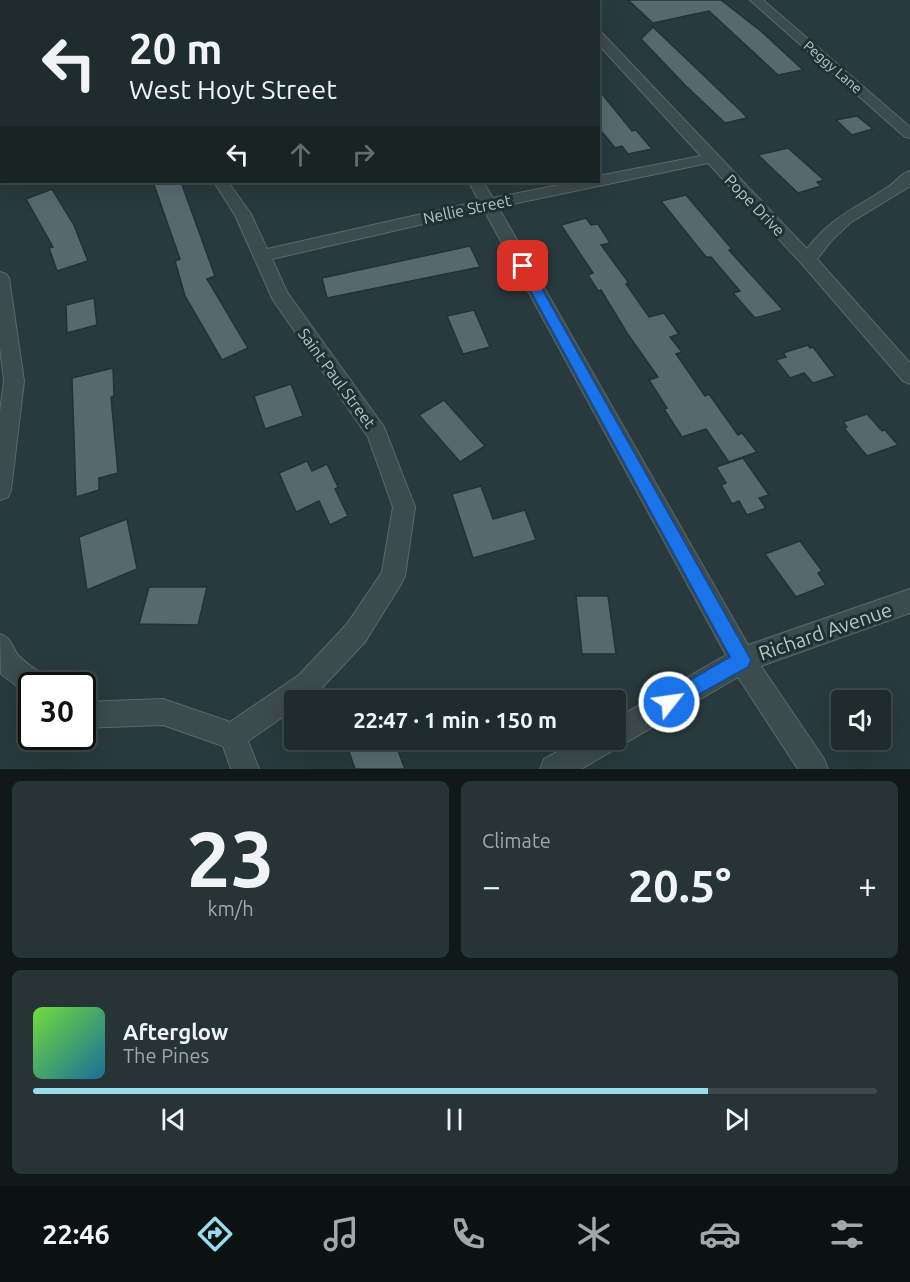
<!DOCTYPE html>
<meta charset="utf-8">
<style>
:root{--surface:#1e2c2e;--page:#263436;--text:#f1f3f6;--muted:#a1a7aa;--line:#3c484a;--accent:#99dcec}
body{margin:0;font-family:Ubuntu,sans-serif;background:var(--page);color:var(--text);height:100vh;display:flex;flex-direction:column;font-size:22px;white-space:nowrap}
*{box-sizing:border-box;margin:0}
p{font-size:20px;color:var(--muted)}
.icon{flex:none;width:33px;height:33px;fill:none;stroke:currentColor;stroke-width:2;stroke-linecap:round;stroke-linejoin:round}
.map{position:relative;height:769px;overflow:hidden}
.sheet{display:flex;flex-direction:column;gap:12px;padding:12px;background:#101819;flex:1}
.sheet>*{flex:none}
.top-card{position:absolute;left:0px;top:0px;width:600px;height:183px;box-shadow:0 6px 24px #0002,0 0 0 2px var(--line);background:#1e2c2e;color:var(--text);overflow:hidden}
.controls{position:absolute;left:831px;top:690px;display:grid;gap:12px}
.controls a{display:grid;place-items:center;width:60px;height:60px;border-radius:6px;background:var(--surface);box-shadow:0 6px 24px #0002,0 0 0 2px var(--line);font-size:30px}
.speed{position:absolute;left:18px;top:672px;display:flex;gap:12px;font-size:30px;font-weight:700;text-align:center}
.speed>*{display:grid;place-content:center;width:78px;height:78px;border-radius:50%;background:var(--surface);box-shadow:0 6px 24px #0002,0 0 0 2px var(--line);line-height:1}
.speed .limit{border:3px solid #111;border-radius:9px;background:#fff;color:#111}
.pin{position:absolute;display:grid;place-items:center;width:51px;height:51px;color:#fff;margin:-26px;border-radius:12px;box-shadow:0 3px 9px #0006}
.me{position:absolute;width:66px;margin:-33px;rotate:60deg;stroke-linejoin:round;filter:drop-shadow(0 0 4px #0008)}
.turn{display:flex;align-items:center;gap:21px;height:126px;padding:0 30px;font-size:27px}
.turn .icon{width:78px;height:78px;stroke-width:2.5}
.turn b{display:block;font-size:42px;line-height:51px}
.lanes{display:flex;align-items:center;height:57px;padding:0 30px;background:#0003;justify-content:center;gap:30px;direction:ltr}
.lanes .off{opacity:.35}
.big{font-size:45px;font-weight:700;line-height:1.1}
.sheet .widget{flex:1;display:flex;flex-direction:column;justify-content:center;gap:9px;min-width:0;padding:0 21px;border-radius:9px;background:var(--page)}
.sheet .dial{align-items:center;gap:0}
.dial b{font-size:78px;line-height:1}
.song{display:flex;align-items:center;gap:18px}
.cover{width:72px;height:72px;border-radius:9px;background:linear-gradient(135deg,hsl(100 70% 55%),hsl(200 70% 35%))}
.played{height:6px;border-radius:3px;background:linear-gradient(90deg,var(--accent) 80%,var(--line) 80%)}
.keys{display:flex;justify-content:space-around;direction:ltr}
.heat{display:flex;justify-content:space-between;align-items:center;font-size:33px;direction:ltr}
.sheet .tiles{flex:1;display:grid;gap:12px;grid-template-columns:1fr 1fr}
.widget:last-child{grid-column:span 2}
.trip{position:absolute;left:284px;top:690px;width:342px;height:60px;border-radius:6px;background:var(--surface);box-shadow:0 6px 24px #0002,0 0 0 2px var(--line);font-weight:700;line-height:60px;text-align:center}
.tabs{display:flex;height:96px;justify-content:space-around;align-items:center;background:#0c1212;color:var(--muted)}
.tabs .icon{width:42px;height:42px}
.tabs .selected{color:var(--accent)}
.tabs b{font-size:27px;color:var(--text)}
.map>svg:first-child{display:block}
</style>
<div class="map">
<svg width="910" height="769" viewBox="0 0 910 769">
<rect width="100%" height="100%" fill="#283a3d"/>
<g fill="#566a6d" stroke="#233235" stroke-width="1.5">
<path d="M628 0H721L762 32 803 70 778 75 709 11 653 23Z"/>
<path d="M653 27 743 113 747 118 725 123 685 85 641 39Z"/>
<path d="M598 89 632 131 636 130 652 149 628 154 622 146 615 148 598 127Z"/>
<path d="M857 116 873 129 852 135 836 120Z"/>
<path d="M788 148 824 180 817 182 821 186 798 193 758 155Z"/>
<path d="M153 182H181L215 276 207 279 248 348 222 360 185 296 175 261 180 259Z"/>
<path d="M52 189 74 225 88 261 57 271 49 248 53 247 26 199Z"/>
<path d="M686 195 732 249 729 250 736 258 783 310 755 318 733 293 740 291 711 257H706L661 201Z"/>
<path d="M586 218 591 225 598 224 610 243 601 245 629 283 626 284 649 317 664 313 679 334 670 337 682 352 676 354 705 396 709 394 738 435 742 433 757 452 729 462 706 429 682 437 664 409 667 408 649 380 658 377 627 333 601 290 598 291 588 275 593 273 561 225Z"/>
<path d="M470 246 480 267 327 298 322 278Z"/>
<path d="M94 298 97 325 67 333 66 305Z"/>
<path d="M474 310 490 347 463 354 447 316Z"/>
<path d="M808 345 810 348 813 347 835 376 813 383 804 373 790 378 776 360 786 357 783 353Z"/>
<path d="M113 368 114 396 111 397 118 473 99 478V490L76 497 72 378Z"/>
<path d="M291 384 303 416 265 429 254 396Z"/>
<path d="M444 400 485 446 460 462 419 415Z"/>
<path d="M867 414 882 431 885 430 898 445 867 456 844 428 847 427 843 422Z"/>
<path d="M743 458 769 495 759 498 766 508 747 515 739 501 732 504 721 485 726 483 716 467Z"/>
<path d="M307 461 312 471 327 464 338 487 335 489 348 516 330 525 319 501 296 512 279 473Z"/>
<path d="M481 486 493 519 525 510 536 540 473 558 452 494Z"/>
<path d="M127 519 137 569 87 590 79 537Z"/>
<path d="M800 541 822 571 818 573 826 585 796 597 765 554Z"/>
<path d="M149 587H207L198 625 139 624Z"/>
<path d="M576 596H608L616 654H582Z"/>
<path d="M345 740H394L405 769H355Z"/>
</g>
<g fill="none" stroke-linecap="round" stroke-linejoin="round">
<g stroke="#5a686b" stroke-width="2">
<g id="minor">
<rect x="158" y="0" width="12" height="2"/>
<path d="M372 0H384V2H373Z"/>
<path d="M560 0H572V2H561Z"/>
<path d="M750 0H763L910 127V138L905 137Z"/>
<path d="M598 32 602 33 807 249C831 217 856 208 888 187 896 182 901 173 910 171V186L850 223 833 239 817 259 910 363V384L903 381 802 264 708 163 498 207 748 645 910 589V613L761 666 824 759 828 769H798L738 677 581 769H540L544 759 579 740H615V719L726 655 484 210 272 259 287 292 384 427 415 507 405 576 401 584 365 642 317 693 307 700H294V709L248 741 259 769H231L223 746 163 725 82 728V702L163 699 230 722 299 675 347 624 382 572 393 507 368 437 273 300 235 215 214 182H228L251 214 267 249 479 201 469 182H483L493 198 574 182H598V176L701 156 598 44Z"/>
<path d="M0 113H2L0 122Z"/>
<path d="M0 272 6 274 9 278 24 381 11 490 8 497 0 500V412L4 381 0 347Z"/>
<path d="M0 634C12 638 11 646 18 655 28 667 43 670 50 686H32V697L1 674Z"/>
</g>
</g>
<use href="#minor" fill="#3c4b4e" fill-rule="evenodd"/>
</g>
<path fill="#1a73e8" stroke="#114b97" stroke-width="1.5" d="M523 262 529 266 751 660 748 667 669 711 663 709 660 702 663 696 730 657 517 266Z"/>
<g text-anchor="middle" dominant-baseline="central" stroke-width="6" stroke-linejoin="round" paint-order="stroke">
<g font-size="14" fill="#b8c5c8" stroke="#213033">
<text transform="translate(833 67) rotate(41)">Peggy Lane</text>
</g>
<g font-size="16" fill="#b8c5c8" stroke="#213033">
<text transform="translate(755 205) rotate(46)">Pope Drive</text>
<text transform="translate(467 209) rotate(-12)">Nellie Street</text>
<text transform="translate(337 378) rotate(54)">Saint Paul Street</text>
</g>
<g font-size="20" fill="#b8c5c8" stroke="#213033">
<text transform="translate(825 631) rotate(-19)">Richard Avenue</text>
</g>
</g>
</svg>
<div class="controls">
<a><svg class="icon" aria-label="sound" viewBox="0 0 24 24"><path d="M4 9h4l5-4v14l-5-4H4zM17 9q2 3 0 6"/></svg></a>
</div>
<div class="speed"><div class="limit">30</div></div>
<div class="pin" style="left:523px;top:266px;background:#d93025"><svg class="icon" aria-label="arrive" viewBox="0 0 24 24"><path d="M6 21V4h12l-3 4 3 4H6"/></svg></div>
<svg class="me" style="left:669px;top:702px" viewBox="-20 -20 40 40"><circle r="17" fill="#1a73e8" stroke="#fff" stroke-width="3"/><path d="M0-11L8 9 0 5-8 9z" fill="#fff"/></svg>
<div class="trip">22:47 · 1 min · 150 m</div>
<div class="top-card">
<div class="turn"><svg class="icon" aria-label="left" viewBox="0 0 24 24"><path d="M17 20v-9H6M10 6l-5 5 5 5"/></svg><div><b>20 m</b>West Hoyt Street</div></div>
<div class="lanes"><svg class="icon" aria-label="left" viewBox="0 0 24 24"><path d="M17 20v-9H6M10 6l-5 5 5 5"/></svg><svg class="icon off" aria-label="ahead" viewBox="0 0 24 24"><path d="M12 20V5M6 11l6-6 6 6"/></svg><svg class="icon off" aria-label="right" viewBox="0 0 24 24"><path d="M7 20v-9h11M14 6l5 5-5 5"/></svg></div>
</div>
</div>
<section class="sheet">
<div class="tiles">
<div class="widget dial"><b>23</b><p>km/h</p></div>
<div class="widget"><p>Climate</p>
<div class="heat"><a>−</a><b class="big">20.5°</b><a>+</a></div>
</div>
<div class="widget">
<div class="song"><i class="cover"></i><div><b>Afterglow</b><p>The Pines</p></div></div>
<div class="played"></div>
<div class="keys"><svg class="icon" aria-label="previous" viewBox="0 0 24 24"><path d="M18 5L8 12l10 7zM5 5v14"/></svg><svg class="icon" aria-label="pause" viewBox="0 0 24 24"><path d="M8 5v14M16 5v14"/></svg><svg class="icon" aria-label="next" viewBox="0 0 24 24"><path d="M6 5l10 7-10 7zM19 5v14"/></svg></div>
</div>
</div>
</section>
<nav class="tabs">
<b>22:46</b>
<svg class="icon selected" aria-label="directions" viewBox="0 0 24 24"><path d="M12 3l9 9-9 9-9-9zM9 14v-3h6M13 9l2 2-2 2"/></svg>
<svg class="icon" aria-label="music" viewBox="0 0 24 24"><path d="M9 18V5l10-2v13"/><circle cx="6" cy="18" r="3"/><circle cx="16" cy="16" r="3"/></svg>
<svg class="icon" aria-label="phone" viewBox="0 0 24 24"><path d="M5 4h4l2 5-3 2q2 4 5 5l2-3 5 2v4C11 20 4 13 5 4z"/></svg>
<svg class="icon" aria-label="climate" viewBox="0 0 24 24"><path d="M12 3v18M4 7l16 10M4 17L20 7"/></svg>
<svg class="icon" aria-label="car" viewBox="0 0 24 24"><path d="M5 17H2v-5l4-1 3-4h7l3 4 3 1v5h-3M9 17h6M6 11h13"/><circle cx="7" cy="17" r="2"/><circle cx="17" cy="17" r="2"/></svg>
<svg class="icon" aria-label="filters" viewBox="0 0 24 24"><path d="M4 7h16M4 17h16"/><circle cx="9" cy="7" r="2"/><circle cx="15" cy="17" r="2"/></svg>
</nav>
